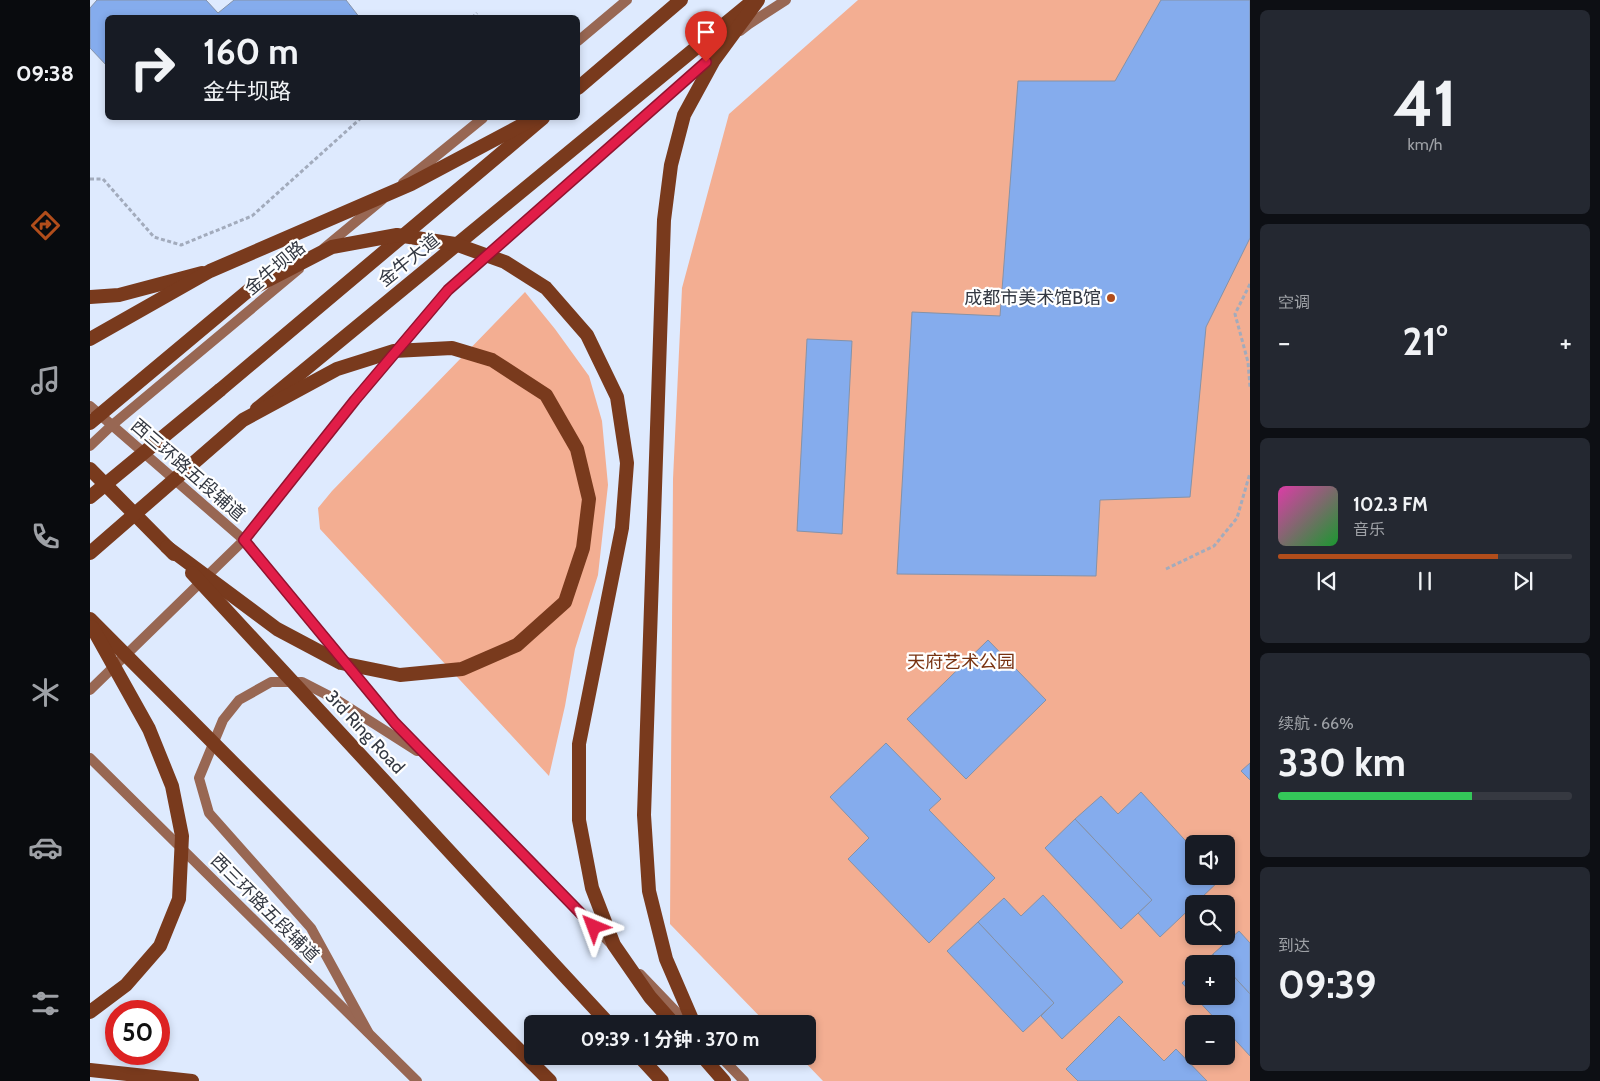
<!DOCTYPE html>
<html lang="zh">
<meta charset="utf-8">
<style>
:root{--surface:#171b24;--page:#242831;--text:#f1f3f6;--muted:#9ea1a6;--line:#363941;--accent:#b14d1b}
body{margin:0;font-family:Cabin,"Noto Sans SC",sans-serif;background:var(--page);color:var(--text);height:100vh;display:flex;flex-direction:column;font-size:19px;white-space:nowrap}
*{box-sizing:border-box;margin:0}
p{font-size:16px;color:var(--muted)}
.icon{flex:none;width:28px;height:28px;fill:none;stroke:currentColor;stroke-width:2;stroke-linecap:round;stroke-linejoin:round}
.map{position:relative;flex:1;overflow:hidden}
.drawer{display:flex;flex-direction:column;gap:10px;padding:10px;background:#0d0f14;width:350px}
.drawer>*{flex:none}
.banner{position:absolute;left:15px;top:15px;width:475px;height:105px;border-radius:8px;box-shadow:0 2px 8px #0003;background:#171b24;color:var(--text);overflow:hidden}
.controls{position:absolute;left:1095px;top:835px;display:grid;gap:10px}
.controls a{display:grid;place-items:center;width:50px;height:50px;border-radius:8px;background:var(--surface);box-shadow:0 2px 8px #0003;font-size:25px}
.speed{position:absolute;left:15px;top:1000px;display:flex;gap:10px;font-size:25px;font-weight:700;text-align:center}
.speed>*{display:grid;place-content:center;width:65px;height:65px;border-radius:50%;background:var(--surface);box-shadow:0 2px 8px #0003;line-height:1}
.speed .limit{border:8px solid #d22;background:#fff;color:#111}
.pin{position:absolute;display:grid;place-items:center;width:42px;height:42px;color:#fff;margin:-51px -21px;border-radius:50% 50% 50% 0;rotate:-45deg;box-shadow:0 0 5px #0007}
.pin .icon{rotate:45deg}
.me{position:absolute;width:55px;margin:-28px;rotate:316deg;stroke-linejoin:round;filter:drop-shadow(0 0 4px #0008)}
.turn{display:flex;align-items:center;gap:18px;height:105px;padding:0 15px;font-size:22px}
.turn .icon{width:65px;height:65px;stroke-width:2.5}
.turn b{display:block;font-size:35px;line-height:42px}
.big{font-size:38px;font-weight:700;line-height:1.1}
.drawer .widget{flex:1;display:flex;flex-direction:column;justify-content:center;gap:8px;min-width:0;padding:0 18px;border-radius:8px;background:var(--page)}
.drawer .dial{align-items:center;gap:0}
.dial b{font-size:65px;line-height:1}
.song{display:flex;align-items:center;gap:15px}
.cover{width:60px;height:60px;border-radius:8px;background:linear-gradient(135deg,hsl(320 70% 55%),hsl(130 70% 35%))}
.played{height:5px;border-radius:2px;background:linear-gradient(90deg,var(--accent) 75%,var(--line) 75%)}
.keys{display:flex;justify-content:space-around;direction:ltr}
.heat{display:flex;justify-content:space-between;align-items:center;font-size:28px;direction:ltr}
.charge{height:8px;border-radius:4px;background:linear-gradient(90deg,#34c759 66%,var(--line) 0)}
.trip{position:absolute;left:434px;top:1015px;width:292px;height:50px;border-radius:8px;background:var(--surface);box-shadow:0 2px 8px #0003;font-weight:700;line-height:50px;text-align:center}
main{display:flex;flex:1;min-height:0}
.tabs{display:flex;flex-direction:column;width:90px;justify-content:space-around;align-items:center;background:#090b0e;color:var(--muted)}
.tabs .icon{width:35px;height:35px}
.tabs .selected{color:var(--accent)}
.tabs b{font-size:22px;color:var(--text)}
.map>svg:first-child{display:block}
</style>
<main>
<nav class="tabs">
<b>09:38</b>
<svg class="icon selected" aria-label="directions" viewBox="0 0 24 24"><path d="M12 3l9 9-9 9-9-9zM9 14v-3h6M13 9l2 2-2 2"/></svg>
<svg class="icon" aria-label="music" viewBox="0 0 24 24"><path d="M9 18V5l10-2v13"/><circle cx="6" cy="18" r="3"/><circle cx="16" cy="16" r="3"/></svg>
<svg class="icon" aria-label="phone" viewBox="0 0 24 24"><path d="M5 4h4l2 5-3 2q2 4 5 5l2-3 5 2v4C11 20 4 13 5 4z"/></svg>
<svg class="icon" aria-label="climate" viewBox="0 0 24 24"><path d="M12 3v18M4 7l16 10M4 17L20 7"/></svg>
<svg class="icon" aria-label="car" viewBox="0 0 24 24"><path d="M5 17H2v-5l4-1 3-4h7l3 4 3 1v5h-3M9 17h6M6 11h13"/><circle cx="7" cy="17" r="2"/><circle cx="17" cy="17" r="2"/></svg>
<svg class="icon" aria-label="filters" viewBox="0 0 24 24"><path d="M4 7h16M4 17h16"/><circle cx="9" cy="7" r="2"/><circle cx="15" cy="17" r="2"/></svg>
</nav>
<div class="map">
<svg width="1160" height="1081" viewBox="0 0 1160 1081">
<rect width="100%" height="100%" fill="#deeafe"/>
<g fill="#f3ae92" fill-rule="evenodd">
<path d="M768 0H1160V1081H733L709 1056H718V1024H677L580 924 583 479 592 288 639 114ZM1104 844H1136V876H1104ZM1104 904H1136V936H1104ZM1104 964H1136V996H1104ZM1104 1024H1136V1056H1104Z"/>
<path d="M435 292 465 329 499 376 512 421 518 485 508 575 485 649 475 706 459 776 230 529 228 508 242 491Z"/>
</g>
<g fill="#85aced" stroke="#8592a8">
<path d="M7 0H116L128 13 144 0H256L270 18H18V67L0 48V8Z"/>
<path d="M1071 0H1160V238L1116 327 1100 497 1010 500 1006 576 807 574 822 312 910 316 928 81H1025Z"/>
<path d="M717 339 762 341 752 534 707 531Z"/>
<path d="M898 640 956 700 876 779 817 719Z"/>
<path d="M796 743 851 799 839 810 905 878 839 943 758 859 779 838 740 797Z"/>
<path d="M1160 763V780L1151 771Z"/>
<path d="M1051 792 1104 850V876H1128L1131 879 1070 937 1048 913 1062 900 985 819 1011 796 1028 814Z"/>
<path d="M985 819 1062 900 1031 929 955 848Z"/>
<path d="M953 895 1033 982 972 1039 951 1016 964 1003 888 922 914 898 931 916Z"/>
<path d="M888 922 964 1003 933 1032 857 951Z"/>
<path d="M1149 931 1160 943V994L1136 968V964H1132L1123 954Z"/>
<path d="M1123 954 1132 964H1112Z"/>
<path d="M1136 968 1160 994V1056L1136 1030V1024H1130L1104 996H1136Z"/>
<path d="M1104 972V996L1092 983Z"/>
<path d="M1029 1016 1074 1061 1086 1049 1117 1081H988L976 1069Z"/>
</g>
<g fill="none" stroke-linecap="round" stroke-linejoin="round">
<g stroke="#a2abbc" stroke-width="3" stroke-dasharray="4 2.5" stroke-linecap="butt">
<path d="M382 18 387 13"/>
<path d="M0 179H13L64 237 91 245 162 216 271 118"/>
<path d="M1160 284 1145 314 1158 362 1160 387"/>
<path d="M1076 569 1124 546 1147 518 1160 473"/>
</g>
<g stroke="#986753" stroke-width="10">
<path d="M650 31 659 24 696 0"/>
<path d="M488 41 537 0"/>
<path d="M313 183 393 118"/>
<path d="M234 248 292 200"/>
<path d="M0 406 154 540 305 723 523 946"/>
<path d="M0 446 21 426 209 269"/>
<path d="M0 690 154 540 265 400 358 290 625 54"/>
<path d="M0 758 327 1081"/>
<path d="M550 974 598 1024"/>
<path d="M278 1032 221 928 119 813 109 778 133 720 149 700 181 682H212L247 700 327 751"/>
<path d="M630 1056 654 1081"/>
</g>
<g stroke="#793a1d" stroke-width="14">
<path d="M488 88 591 0"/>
<path d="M0 297 29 295 112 273"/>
<path d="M130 390 453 118"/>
<path d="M167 409 664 0"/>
<path d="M549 1056 572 1081"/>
<path d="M612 1056 634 1081"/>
<path d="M0 1070 102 1081"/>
</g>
<g stroke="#793a1d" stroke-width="14">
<path d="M0 339 120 271 321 184 445 118"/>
<path d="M0 423 159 290 242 247 307 235 365 244 415 262 456 288 497 335 527 397 537 463 532 528 489 744V820L502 888 524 945 560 997 584 1024"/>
<path d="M0 469 84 554"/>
<path d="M0 497 130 390"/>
<path d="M0 553 153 420 247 369 304 351 362 348 402 360 456 395 487 449 499 499 493 548 475 602 427 645 372 669 310 675 251 663 187 629 77 547"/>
<path d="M102 573 519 1024"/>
<path d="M0 619 460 1081"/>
<path d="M0 1012 36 985 70 946 89 899 92 836 82 786 59 729 2 627"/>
<path d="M604 1024 576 959 559 891 554 815 574 220 581 165 594 115 624 60 668 0"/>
</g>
</g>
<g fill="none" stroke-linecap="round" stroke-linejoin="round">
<g stroke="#92132f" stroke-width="12">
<path id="route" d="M504 927 305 723 154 540 265 400 358 290 616 62"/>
</g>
<use href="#route" stroke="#e11d48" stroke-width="9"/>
</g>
<circle fill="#b14d1b" stroke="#fff" stroke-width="2" cx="1021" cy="298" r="5"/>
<g text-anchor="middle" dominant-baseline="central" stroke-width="4.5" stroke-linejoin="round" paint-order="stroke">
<g font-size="18" fill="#333842" stroke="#fff">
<text transform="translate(319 260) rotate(-39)">金牛大道</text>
<text transform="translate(185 268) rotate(-40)">金牛坝路</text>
<text transform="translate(98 470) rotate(41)">西三环路五段辅道</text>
<text transform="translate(275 732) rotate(47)">3rd Ring Road</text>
<text transform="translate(175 908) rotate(45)">西三环路五段辅道</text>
</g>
<g font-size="18" fill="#333842" stroke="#fff" text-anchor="end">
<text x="1011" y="298">成都市美术馆B馆</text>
</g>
<g font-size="18" fill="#783211" stroke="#fff">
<text x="871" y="662">天府艺术公园</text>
</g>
</g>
</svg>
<div class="controls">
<a><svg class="icon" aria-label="sound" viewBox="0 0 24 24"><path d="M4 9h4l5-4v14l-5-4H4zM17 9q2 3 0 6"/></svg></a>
<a><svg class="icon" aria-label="search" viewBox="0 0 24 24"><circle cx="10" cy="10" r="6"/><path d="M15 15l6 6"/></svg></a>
<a>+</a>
<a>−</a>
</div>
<div class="speed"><div class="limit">50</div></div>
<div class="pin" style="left:616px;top:62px;background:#d93025"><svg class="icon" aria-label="arrive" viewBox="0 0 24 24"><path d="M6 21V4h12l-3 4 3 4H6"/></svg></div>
<svg class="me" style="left:504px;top:927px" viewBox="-20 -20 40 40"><path d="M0-17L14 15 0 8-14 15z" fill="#e11d48" stroke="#fff" stroke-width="4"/></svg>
<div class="trip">09:39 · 1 分钟 · 370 m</div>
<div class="banner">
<div class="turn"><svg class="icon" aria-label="right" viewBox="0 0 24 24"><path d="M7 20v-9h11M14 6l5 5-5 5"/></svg><div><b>160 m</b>金牛坝路</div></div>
</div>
</div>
<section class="drawer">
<div class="widget dial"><b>41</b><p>km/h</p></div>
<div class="widget"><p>空调</p>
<div class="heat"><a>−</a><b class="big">21°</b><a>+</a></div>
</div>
<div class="widget">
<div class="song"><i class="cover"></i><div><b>102.3 FM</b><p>音乐</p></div></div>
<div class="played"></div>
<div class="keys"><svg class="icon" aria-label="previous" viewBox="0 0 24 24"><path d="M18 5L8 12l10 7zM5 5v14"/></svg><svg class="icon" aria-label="pause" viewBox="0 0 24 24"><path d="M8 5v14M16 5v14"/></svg><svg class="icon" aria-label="next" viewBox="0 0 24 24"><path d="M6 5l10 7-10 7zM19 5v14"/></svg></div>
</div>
<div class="widget"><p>续航 · 66%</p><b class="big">330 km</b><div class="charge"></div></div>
<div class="widget"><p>到达</p><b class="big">09:39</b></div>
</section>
</main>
